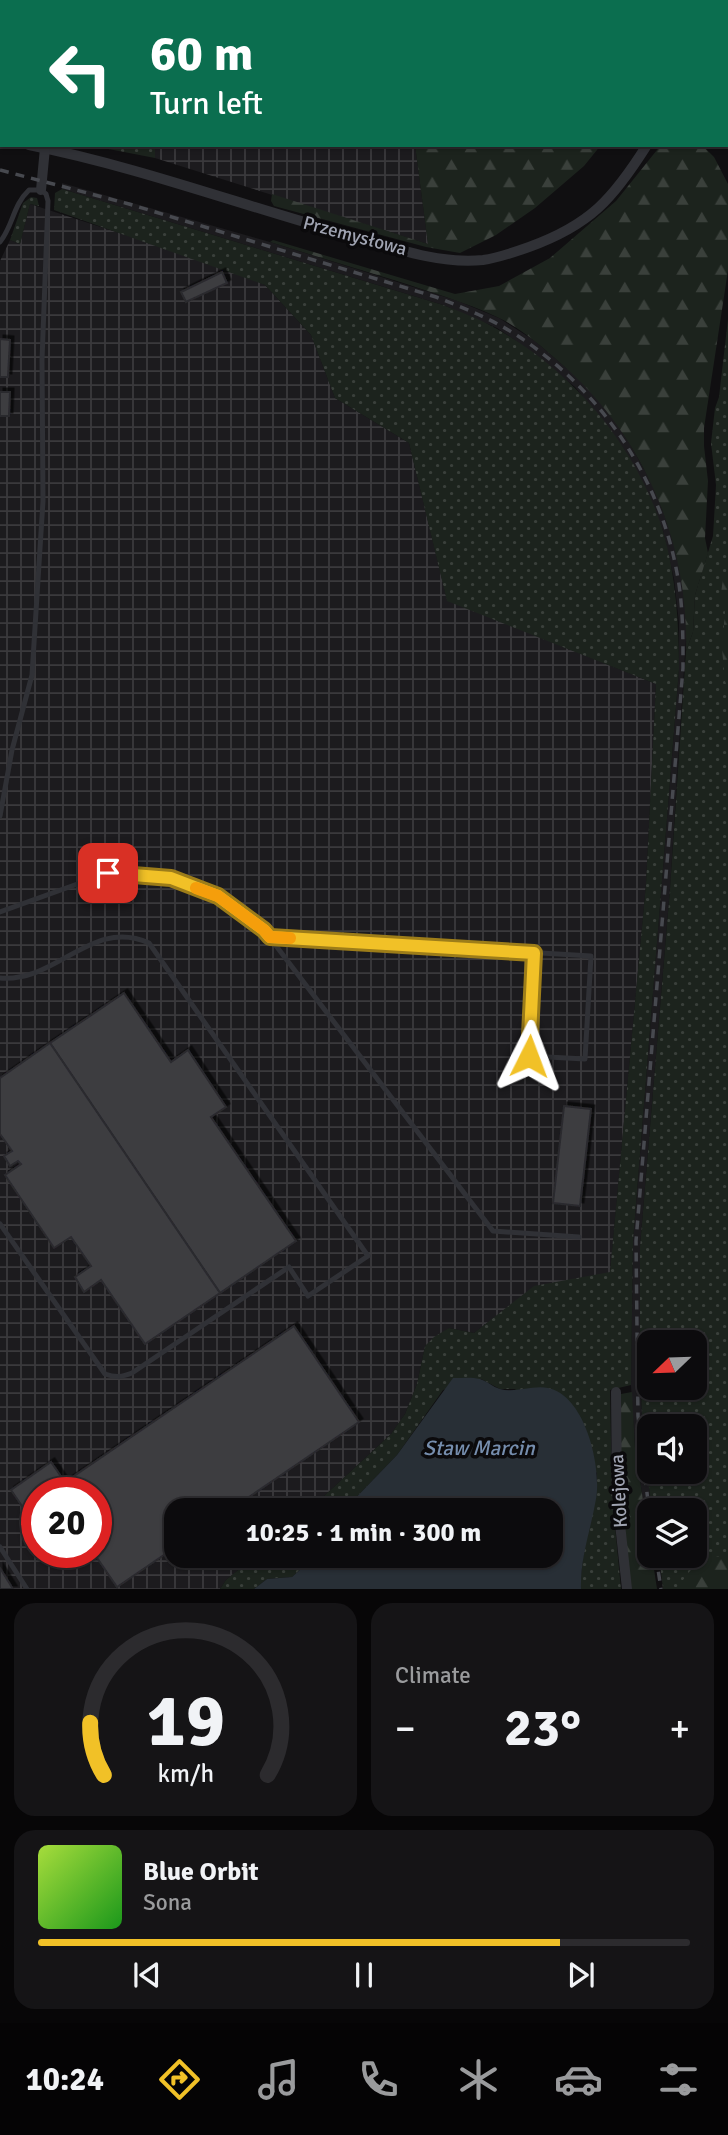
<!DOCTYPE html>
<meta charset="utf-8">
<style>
:root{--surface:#0c0b0d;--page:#151416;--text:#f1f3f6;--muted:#9a9b9d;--line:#2c2b2e;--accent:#f1c127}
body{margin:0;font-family:Signika,sans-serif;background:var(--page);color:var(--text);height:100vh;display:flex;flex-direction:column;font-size:26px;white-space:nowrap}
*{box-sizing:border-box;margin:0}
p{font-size:23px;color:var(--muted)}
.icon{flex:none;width:38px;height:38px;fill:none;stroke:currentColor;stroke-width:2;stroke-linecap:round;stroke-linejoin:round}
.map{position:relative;height:1589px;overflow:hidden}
.sheet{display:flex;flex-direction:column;gap:14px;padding:14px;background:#070607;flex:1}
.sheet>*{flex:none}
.guide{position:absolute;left:0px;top:0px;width:728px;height:147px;box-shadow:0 2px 5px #0004,0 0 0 2px var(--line);background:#0b6e4f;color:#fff;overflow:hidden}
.needle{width:46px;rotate:247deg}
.controls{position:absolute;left:637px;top:1330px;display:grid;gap:14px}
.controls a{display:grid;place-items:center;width:70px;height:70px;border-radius:14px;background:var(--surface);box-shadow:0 2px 5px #0004,0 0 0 2px var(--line);font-size:35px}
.speed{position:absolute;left:21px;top:1477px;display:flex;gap:14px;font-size:35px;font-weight:700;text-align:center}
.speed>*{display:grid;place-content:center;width:91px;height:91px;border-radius:50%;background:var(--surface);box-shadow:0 2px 5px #0004,0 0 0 2px var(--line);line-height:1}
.speed .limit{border:10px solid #d22;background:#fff;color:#111}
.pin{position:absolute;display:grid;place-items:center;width:60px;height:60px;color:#fff;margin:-30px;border-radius:14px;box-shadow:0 4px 10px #0006}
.me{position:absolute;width:77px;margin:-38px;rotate:3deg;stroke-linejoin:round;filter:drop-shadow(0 0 5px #0008)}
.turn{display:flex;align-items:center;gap:24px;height:147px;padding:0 35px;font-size:32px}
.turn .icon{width:91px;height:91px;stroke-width:2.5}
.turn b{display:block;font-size:49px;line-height:60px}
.big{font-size:52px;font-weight:700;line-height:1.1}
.sheet .card{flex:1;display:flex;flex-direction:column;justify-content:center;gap:10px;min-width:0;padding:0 24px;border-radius:21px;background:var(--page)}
.sheet .dial{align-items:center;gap:0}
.dial svg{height:182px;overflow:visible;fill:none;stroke:var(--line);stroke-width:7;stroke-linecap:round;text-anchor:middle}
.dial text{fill:var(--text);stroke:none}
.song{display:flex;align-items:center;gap:21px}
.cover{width:84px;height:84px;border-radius:10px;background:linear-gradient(135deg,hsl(80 70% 55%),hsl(120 70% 35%))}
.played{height:7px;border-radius:4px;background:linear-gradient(90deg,var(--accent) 80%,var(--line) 80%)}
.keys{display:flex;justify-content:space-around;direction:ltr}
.heat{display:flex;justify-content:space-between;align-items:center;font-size:38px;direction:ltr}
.sheet .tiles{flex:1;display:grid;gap:14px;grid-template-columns:1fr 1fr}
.card:last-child{grid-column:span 2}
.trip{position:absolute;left:164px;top:1498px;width:399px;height:70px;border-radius:21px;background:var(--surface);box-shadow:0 2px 5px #0004,0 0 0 2px var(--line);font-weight:700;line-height:70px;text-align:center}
.dock{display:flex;height:112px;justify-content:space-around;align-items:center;background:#050405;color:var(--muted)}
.dock .icon{width:49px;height:49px}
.dock .current{color:var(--accent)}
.dock b{font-size:32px;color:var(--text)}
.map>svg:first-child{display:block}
</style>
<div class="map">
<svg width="728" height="1589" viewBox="0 0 728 1589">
<defs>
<pattern id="industrial-grid" width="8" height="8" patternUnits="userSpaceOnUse" patternTransform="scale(1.75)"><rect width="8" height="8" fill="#1c1b1e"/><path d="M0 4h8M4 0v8" fill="none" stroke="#3a393c"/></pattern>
<pattern id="green-dots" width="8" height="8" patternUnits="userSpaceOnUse" patternTransform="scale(1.75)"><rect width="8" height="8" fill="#1c231d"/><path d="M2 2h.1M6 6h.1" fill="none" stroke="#3a403b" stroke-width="1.8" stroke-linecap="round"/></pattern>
<pattern id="forest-firs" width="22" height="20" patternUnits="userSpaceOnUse" patternTransform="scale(1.75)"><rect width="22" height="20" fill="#1c231d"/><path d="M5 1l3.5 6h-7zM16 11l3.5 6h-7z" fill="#3a403b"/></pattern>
<filter id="shadow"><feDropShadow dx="3.5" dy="-3.5" stdDeviation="0" flood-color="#0009"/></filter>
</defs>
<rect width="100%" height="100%" fill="#100f11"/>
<path fill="#1c1b1e" d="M62 183 270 242 458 301 499 318 535 341 577 377 603 404 630 444 654 487 671 533 683 580 687 623 670 889 640 1247V1362L643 1444 652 1510H649V1539L635 1448 631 1385 633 1241 679 669V623L674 579 663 531 645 488 624 449 575 387 522 345 497 328 443 305 62 189Z"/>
<g fill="url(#industrial-grid)" fill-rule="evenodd">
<rect x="162" y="0" width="234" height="2"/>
<path d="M155 145H415L428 244 155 158Z"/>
<path d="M30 204 236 271 265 285 311 335 335 398 409 443 447 600 656 684 646 884 610 1273 534 1287 474 1333 449 1328 425 1346 417 1384 405 1414 391 1434 309 1510H177V1556H255L226 1580 220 1589H0V261L10 240 20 244ZM37 1493H96V1552H37Z"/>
</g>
<g fill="url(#green-dots)" fill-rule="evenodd">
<path d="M0 0H162L2 2V129Z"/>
<path d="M88 145H155V158Z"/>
<path d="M62 189 443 305C461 312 480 319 497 329 574 372 637 447 663 531 676 576 679 623 679 669L633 1241 631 1385 610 1390 612 1495 621 1589H581C579 1550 597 1513 597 1473L515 1389H500L481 1379 443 1390 397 1455 344 1510H309L391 1434 405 1414 417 1384 425 1346 434 1337 449 1328 474 1333 534 1286 610 1272 646 884 656 684 447 601 409 443 335 398 311 335 265 285 54 210 55 193Z"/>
<path d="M31 197 37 198 39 206 30 204 20 244 10 240 23 203Z"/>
<path d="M728 319V1589H663L659 1556H695V1510H652L643 1444 640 1362V1247L670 889 686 651 693 632 695 595 713 536 716 485 711 443 715 408 719 397ZM649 1342H695V1388H649ZM649 1426H695V1472H649Z"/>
<path d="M255 1556H307L303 1567 292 1577 267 1579 254 1589H220L226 1580Z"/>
</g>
<g fill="url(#forest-firs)">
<path d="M396 0H690L689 2Z"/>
<path d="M415 145H601L584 166 535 208 496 235 460 253 426 247 274 206 271 201 272 194 428 244Z"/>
<path d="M661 145H702L714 157 728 184V270L704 428V446L708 481 705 538 708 553 695 595 693 632 686 651C689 540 642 432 557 360 539 344 519 327 497 317 465 302 430 292 397 281 354 268 312 255 270 242L273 240 455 294 499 286 550 258 616 201Z"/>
<path d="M728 577V685L727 686 725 681 722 649 725 612 720 600 723 579Z"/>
<path d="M632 1392 635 1448 649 1539V1556H652L657 1589H629L619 1497 621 1394Z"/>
<path d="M714 1556 728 1558V1589H676L690 1571Z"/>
</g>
<path fill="#282f36" d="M453 1378C462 1378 472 1377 480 1379 487 1381 493 1387 500 1389 515 1393 532 1385 548 1388 585 1395 602 1467 596 1499 591 1529 580 1558 581 1589H254L267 1579 292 1577 303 1567 307 1556H551V1510H344L397 1455Z"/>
<g fill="#3c3c41" stroke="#2a292d" stroke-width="2" filter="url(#shadow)">
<path d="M222 272 227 283 186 302 181 292Z"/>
<path d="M0 339 10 340 8 377H0Z"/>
<path d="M0 392H10L9 416H0Z"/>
<path d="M124 993 171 1062 188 1050 226 1107 211 1117 296 1241 220 1293 50 1043Z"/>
<path d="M50 1043 220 1293 145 1344 101 1280 84 1292 75 1277 91 1266 71 1237 54 1248 5 1175 21 1164 18 1161 10 1166 4 1156 12 1151 0 1134V1078Z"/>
<path d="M564 1106 591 1109 580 1206 553 1203Z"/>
<path d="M294 1326 359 1422 230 1510H177V1546L117 1587 93 1552H96V1493H37V1528L11 1490 51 1462 65 1482Z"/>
<path d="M0 1568 13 1589H0Z"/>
</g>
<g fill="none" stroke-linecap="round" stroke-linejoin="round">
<g stroke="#303136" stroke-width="5">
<path d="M0 242C13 226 13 205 29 190H41L46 194 48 201 42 360 43 501 32 675 12 750 0 816"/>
<path d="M0 912 108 873 171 878 218 896 264 930 493 1231 579 1237"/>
<path d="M270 937 591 956 585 1059 529 1056 534 952"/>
<path d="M0 978C57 983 92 917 149 943L368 1256 308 1296 289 1267 132 1373C122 1377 116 1378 105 1374L0 1224"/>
<path d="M0 1547 27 1589"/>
</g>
<g stroke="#303136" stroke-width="10">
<path d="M726 12 728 9"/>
<path d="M0 139 2 140"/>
<path d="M29 145C135 166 238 204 342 233 386 245 436 265 483 260 498 258 515 252 529 247 590 225 613 199 647 145"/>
<path d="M41 190 45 148"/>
<path d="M616 1392 617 1496 627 1589"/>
</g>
<g stroke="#47494f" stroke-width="3.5" stroke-dasharray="9 7" stroke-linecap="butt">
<path d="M0 170 129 204 436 297C464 308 492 319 518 336 600 390 659 475 677 573 683 604 683 636 683 668L636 1241 638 1416 649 1510"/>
<path d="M656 1556 661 1589"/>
</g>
</g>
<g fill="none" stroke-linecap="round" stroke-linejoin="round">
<g stroke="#9d7d19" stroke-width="18">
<path id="route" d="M108 873 171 878 218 896 264 930 270 937 534 953 529 1056"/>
</g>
<use href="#route" stroke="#f1c127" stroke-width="12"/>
<path stroke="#f59e0b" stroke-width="12" d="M196 888 218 896 264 930 270 937 290 938"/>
</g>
<g text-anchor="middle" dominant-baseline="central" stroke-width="7" stroke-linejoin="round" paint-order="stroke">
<g font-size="19" fill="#a0a4b2" stroke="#0b0a0c">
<text transform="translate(355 236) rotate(15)">Przemysłowa</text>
<text transform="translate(619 1491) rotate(-93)">Kolejowa</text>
</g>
<g font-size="21" font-style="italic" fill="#768eae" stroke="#0b0a0c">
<text x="479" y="1448">Staw Marcin</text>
</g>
</g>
</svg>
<div class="controls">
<a><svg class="needle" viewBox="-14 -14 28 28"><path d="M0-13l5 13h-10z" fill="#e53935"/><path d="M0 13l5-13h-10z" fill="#9a9b9d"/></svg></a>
<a><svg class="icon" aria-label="sound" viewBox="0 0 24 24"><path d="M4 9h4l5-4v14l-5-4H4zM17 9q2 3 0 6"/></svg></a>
<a><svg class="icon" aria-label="layers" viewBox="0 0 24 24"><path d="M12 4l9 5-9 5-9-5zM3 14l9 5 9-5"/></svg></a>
</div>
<div class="speed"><div class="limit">20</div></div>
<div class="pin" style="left:108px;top:873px;background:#d93025"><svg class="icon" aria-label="arrive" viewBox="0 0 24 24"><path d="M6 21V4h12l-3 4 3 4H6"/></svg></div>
<svg class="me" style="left:529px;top:1056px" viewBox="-20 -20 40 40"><path d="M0-17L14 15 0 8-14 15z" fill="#f1c127" stroke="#fff" stroke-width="4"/></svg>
<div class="trip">10:25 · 1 min · 300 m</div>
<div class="guide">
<div class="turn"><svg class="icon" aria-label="left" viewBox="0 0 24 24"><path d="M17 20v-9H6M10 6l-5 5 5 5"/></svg><div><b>60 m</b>Turn left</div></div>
</div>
</div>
<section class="sheet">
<div class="tiles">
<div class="card dial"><svg viewBox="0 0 100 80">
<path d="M14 69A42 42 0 1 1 86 69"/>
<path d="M14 69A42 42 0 0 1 8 46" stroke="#f1c127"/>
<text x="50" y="56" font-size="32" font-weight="700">19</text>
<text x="50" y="72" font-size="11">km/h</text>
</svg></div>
<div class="card"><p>Climate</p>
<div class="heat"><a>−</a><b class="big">23°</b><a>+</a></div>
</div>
<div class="card">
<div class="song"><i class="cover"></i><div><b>Blue Orbit</b><p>Sona</p></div></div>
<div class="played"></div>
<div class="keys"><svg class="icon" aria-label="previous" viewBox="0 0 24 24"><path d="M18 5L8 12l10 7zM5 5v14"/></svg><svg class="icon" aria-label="pause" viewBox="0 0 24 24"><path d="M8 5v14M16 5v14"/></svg><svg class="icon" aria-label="next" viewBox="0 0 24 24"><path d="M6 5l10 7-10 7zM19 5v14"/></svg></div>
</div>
</div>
</section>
<nav class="dock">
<b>10:24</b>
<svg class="icon current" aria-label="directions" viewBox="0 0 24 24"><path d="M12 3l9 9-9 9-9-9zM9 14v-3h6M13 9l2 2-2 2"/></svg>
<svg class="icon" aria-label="music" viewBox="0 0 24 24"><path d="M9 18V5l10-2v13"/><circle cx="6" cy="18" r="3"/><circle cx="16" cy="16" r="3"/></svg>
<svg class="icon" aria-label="phone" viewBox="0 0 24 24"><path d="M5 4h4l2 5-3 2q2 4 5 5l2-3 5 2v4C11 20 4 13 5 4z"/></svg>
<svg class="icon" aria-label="climate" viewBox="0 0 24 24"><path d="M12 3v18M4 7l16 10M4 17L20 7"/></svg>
<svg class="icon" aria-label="car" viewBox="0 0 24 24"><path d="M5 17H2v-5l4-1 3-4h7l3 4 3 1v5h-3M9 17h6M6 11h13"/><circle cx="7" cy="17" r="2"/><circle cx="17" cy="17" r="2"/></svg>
<svg class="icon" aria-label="filters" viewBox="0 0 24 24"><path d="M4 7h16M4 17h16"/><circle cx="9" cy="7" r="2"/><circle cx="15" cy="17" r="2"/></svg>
</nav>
